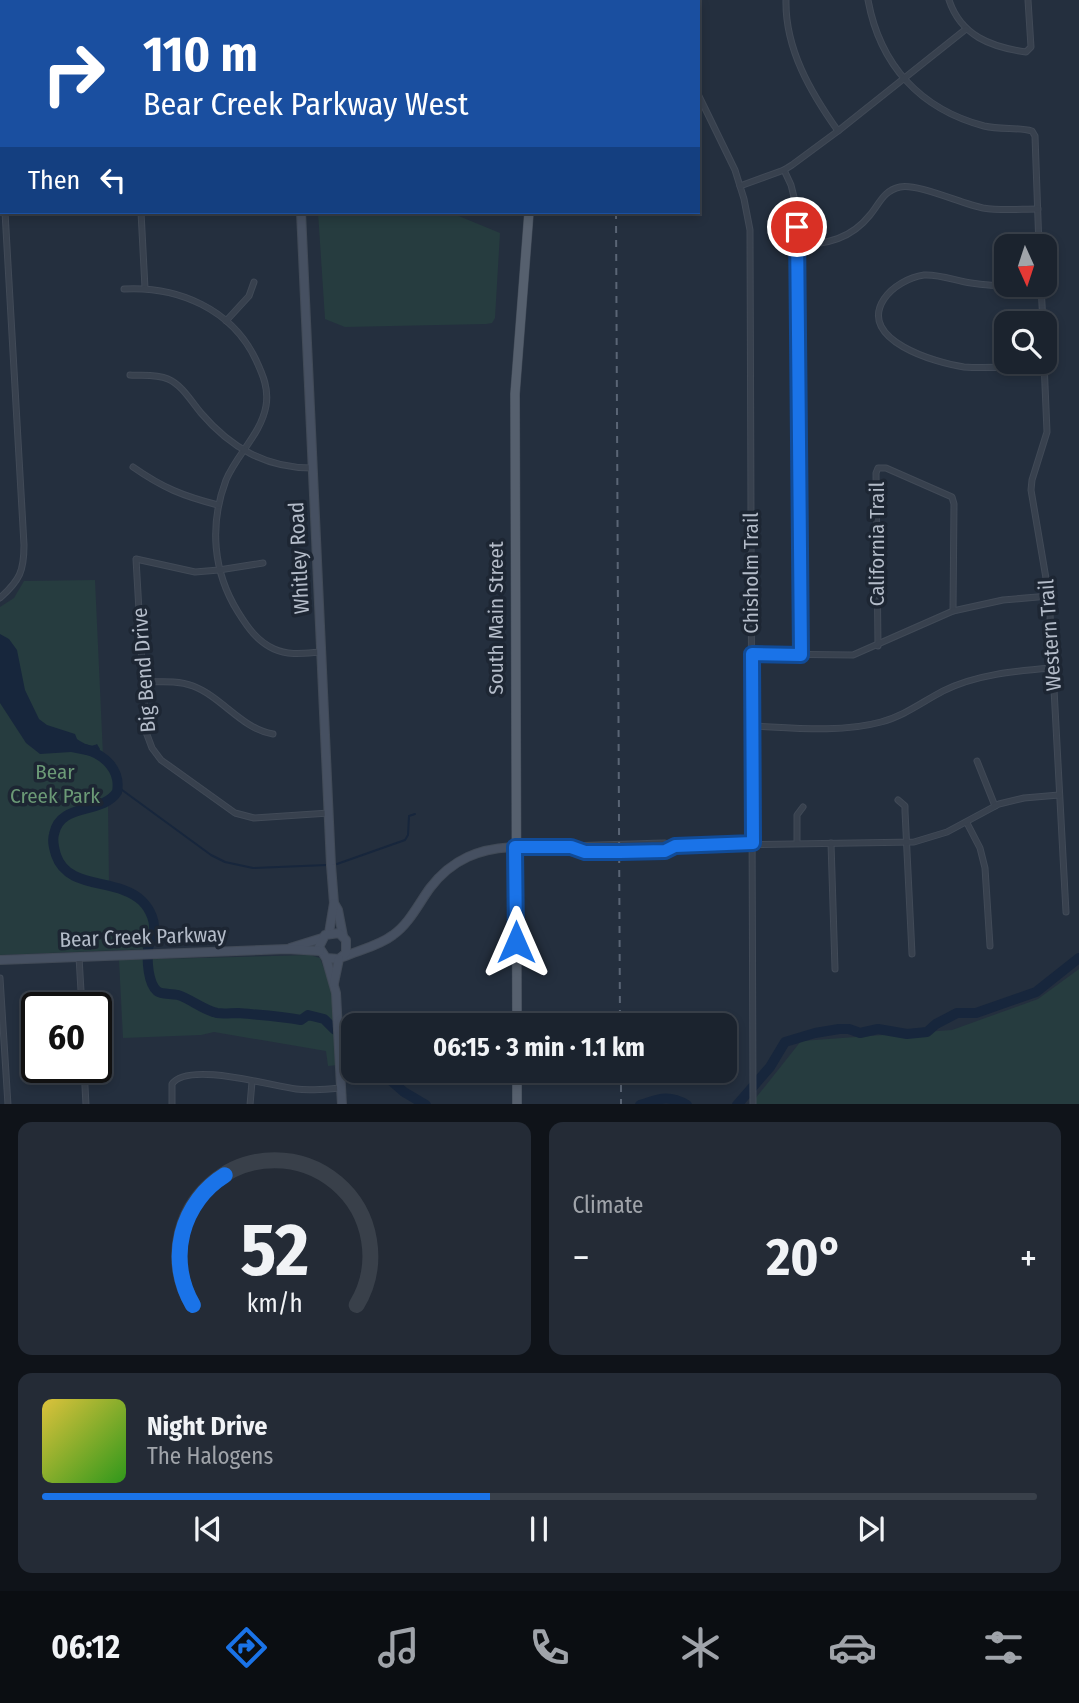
<!DOCTYPE html>
<meta charset="utf-8">
<style>
:root{--surface:#1b232e;--page:#242b36;--text:#f1f3f6;--muted:#a0a4aa;--line:#39404a;--accent:#1a73e8}
body{margin:0;font-family:"Fira Sans Condensed",sans-serif;background:var(--page);color:var(--text);height:100vh;display:flex;flex-direction:column;font-size:26px;white-space:nowrap}
*{box-sizing:border-box;margin:0}
p{font-size:23px;color:var(--muted)}
.icon{flex:none;width:38px;height:38px;fill:none;stroke:currentColor;stroke-width:2;stroke-linecap:round;stroke-linejoin:round}
.map{position:relative;height:1104px;overflow:hidden}
.drawer{display:flex;flex-direction:column;gap:18px;padding:18px;background:#0f1319;flex:1}
.drawer>*{flex:none}
.banner{position:absolute;left:0px;top:0px;width:700px;height:214px;box-shadow:0 4px 10px #0003,0 0 0 2px var(--line);background:#1a4fa0;color:#fff;overflow:hidden}
.needle{width:46px;rotate:177deg}
.controls{position:absolute;left:994px;top:234px;display:grid;gap:14px}
.controls a{display:grid;place-items:center;width:63px;height:63px;border-radius:14px;background:var(--surface);box-shadow:0 4px 10px #0003,0 0 0 2px var(--line);font-size:35px}
.speed{position:absolute;left:21px;top:992px;display:flex;gap:14px;font-size:35px;font-weight:700;text-align:center}
.speed>*{display:grid;place-content:center;width:91px;height:91px;border-radius:50%;background:var(--surface);box-shadow:0 4px 10px #0003,0 0 0 2px var(--line);line-height:1}
.speed .limit{border:4px solid #111;border-radius:10px;background:#fff;color:#111}
.pin{position:absolute;display:grid;place-items:center;width:60px;height:60px;color:#fff;margin:-30px;border:4px solid #fff;border-radius:50%;box-shadow:0 2px 7px #0007}
.me{position:absolute;width:77px;margin:-38px;rotate:0deg;stroke-linejoin:round;filter:drop-shadow(0 0 5px #0008)}
.turn{display:flex;align-items:center;gap:24px;height:147px;padding:0 28px;font-size:32px}
.turn .icon{width:91px;height:91px;stroke-width:2.5}
.turn b{display:block;font-size:49px;line-height:60px}
.then{display:flex;align-items:center;height:66px;padding:0 28px;background:#0003;gap:14px;font-size:26px}
.big{font-size:52px;font-weight:700;line-height:1.1}
.drawer .widget{flex:1;display:flex;flex-direction:column;justify-content:center;gap:10px;min-width:0;padding:0 24px;border-radius:14px;background:var(--page)}
.drawer .dial{align-items:center;gap:0}
.dial svg{height:182px;overflow:visible;fill:none;stroke:var(--line);stroke-width:7;stroke-linecap:round;text-anchor:middle}
.dial text{fill:var(--text);stroke:none}
.song{display:flex;align-items:center;gap:21px}
.cover{width:84px;height:84px;border-radius:10px;background:linear-gradient(135deg,hsl(50 70% 55%),hsl(110 70% 35%))}
.played{height:7px;border-radius:4px;background:linear-gradient(90deg,var(--accent) 45%,var(--line) 45%)}
.keys{display:flex;justify-content:space-around;direction:ltr}
.heat{display:flex;justify-content:space-between;align-items:center;font-size:38px;direction:ltr}
.drawer .tiles{flex:1;display:grid;gap:18px;grid-template-columns:1fr 1fr}
.widget:last-child{grid-column:span 2}
.trip{position:absolute;left:341px;top:1013px;width:396px;height:70px;border-radius:14px;background:var(--surface);box-shadow:0 4px 10px #0003,0 0 0 2px var(--line);font-weight:700;line-height:70px;text-align:center}
.dock{display:flex;height:112px;justify-content:space-around;align-items:center;background:#0b0e12;color:var(--muted)}
.dock .icon{width:49px;height:49px}
.dock .active{color:var(--accent)}
.dock b{font-size:32px;color:var(--text)}
.map>svg:first-child{display:block}
</style>
<div class="map">
<svg width="1079" height="1105" viewBox="0 0 1079 1105">
<rect width="100%" height="100%" fill="#242f3e"/>
<g fill="#263c3f">
<path d="M305 0H484L485 2H305Z"/>
<path d="M318 212H449L500 233 495 318 492 323 486 324 345 327 325 319Z"/>
<path d="M95 580 103 755C117 768 124 789 108 803L109 884C140 897 167 912 147 949L0 955V607L14 598 24 581Z"/>
<path d="M310 955 320 958 334 996 338 1065 328 1066 326 1051 214 1032 201 1035 123 1038 119 960Z"/>
<path d="M1079 969V1104L735 1105 751 1104 801 1041 952 1030 1038 999Z"/>
</g>
<path fill="#17263c" d="M0 634 9 639 17 650 25 690 39 719 47 725 75 734 77 739C83 743 90 748 97 744L100 749 96 757 71 752 40 754 26 743 0 703Z"/>
<g fill="none" stroke-linecap="round" stroke-linejoin="round">
<g stroke="#17263c" stroke-width="2">
<path d="M118 787 211 855 225 862 253 868 327 865"/>
<path d="M337 864 405 840 408 835 409 816 415 814"/>
</g>
<g stroke="#17263c" stroke-width="10">
<path d="M85 749C105 755 121 770 117 792 102 815 60 802 54 834 52 841 54 848 56 855 68 891 117 877 142 901 150 909 157 923 153 935 152 940 148 944 148 950 147 961 148 983 157 991 162 995 171 993 178 995 191 999 203 1010 217 1013 224 1014 231 1013 238 1013 260 1015 280 1016 301 1020L308 1015 324 1019 334 1029 354 1040"/>
<path d="M380 1071 404 1092 426 1105"/>
<path d="M640 1105C659 1099 668 1094 687 1105"/>
<path d="M737 1105 770 1067 785 1042 815 1033 839 1029H849L860 1033 878 1029 907 1034 927 1032 936 1024 957 1013H976L1036 992 1079 958"/>
</g>
<g stroke="#414a57" stroke-width="7">
<g id="street">
<path d="M116 0V2"/>
<path d="M679 0V2"/>
<path d="M786 0C785 49 811 93 838 131"/>
<path d="M868 0C880 65 920 109 984 126 1001 130 1018 127 1032 131L1035 136 1039 247"/>
<path d="M949 0C961 36 991 47 1026 52L1031 47 1028 0"/>
<path d="M698 94 735 170 744 199 750 230 753 1105"/>
<path d="M0 129 2 160"/>
<path d="M784 170 791 185 797 209 801 655"/>
<path d="M740 186 784 170 792 165 838 131 966 29"/>
<path d="M141 212 145 288"/>
<path d="M798 245C827 244 851 239 870 215 880 203 883 191 900 187 917 183 962 204 983 208 1001 211 1020 209 1038 209"/>
<path d="M1041 285 1043 324"/>
<path d="M1041 286C1018 286 995 287 971 283 956 281 940 274 924 275 909 277 892 287 884 299 857 340 936 363 964 367 990 369 1018 366 1044 365"/>
<path d="M124 289C178 286 232 309 256 360 263 375 269 389 266 406 261 434 237 454 226 480 209 525 213 572 238 612 248 628 257 641 274 649 289 656 306 653 322 652"/>
<path d="M226 321 249 296 254 282"/>
<path d="M1044 362 1047 432 1032 480 1031 490 1049 596 1066 912"/>
<path d="M130 375C142 376 156 374 168 379 182 385 191 401 201 413 231 448 266 468 312 468"/>
<path d="M133 467C163 488 183 496 218 505"/>
<path d="M263 563 219 570 195 572 136 559 146 732 152 748 161 760 235 813 254 818 329 813"/>
<path d="M0 598C20 580 24 571 24 545L5 212"/>
<path d="M878 646 876 473 878 468H886L952 497 954 504 953 611"/>
<path d="M752 654 853 655 953 611 1003 600 1049 596"/>
<path d="M143 682C160 682 177 680 193 686 222 697 242 729 273 734"/>
<path d="M753 726C794 728 841 733 881 722 904 716 922 702 943 691 977 674 1016 671 1053 668"/>
<path d="M977 761 995 806"/>
<path d="M898 800 905 806V811L912 954"/>
<path d="M967 823 980 848 985 868 990 946"/>
<path d="M797 843V815L803 807"/>
<path d="M831 843 835 969"/>
<path d="M516 847C566 847 615 844 665 843L675 846 914 842 947 832 999 804 1024 798 1059 795"/>
<path d="M572 847C593 855 656 856 675 846"/>
<path d="M79 957 82 1008"/>
<path d="M0 978 8 1105"/>
<path d="M84 1068 86 1105"/>
<path d="M172 1105V1084C188 1061 271 1086 296 1089 311 1091 326 1089 341 1088"/>
<path d="M250 1105 252 1082"/>
</g>
</g>
<g stroke="#414a57" stroke-width="10">
<g id="secondary">
<path d="M290 0V2"/>
<path d="M301 212 331 865 334 903 338 910 343 936"/>
<path d="M329 933 334 903"/>
<path d="M290 948 322 938"/>
<path d="M343 957C359 950 379 946 393 935 409 924 419 903 430 888 452 859 480 848 515 847"/>
<path d="M326 958 339 959 346 953V940L339 933 325 935 319 947 326 958 336 993 342 1105"/>
<path d="M0 960 287 949 320 951"/>
<path d="M334 983 339 959"/>
</g>
</g>
<g stroke="#414a57" stroke-width="10">
<g id="primary">
<path d="M547 2V0"/>
<path d="M517 1026 515 394 529 212"/>
<path d="M517 1071V1105"/>
</g>
</g>
<use href="#street" stroke="#38414e" stroke-width="5"/>
<use href="#secondary" stroke="#465061" stroke-width="8"/>
<use href="#primary" stroke="#56606e" stroke-width="9"/>
<g stroke="#5a6575" stroke-width="2" stroke-dasharray="7 7" stroke-linecap="butt">
<path d="M615 0V2"/>
<path d="M616 212 620 1026"/>
<path d="M621 1071V1105"/>
</g>
</g>
<g fill="none" stroke-linecap="round" stroke-linejoin="round">
<g stroke="#114b97" stroke-width="18">
<path id="route" d="M516 942 515 847H571L585 852H620L665 851 675 846 753 843 752 654 801 655 797 227"/>
</g>
<use href="#route" stroke="#1a73e8" stroke-width="12"/>
</g>
<g text-anchor="middle" dominant-baseline="central" stroke-width="7" stroke-linejoin="round" paint-order="stroke">
<g font-size="21" fill="#b4bcc9" stroke="#1d2633">
<text transform="translate(877 544) rotate(-90)">California Trail</text>
<text transform="translate(299 558) rotate(-93)">Whitley Road</text>
<text transform="translate(751 573) rotate(-90)">Chisholm Trail</text>
<text transform="translate(496 618) rotate(-90)">South Main Street</text>
<text transform="translate(1050 635) rotate(-94)">Western Trail</text>
<text transform="translate(144 670) rotate(-94)">Big Bend Drive</text>
<text transform="translate(143 937) rotate(-2)">Bear Creek Parkway</text>
</g>
<g font-size="21" fill="#6b9a76" stroke="#1d2633">
<text x="55" y="772">Bear<tspan x="55" dy="24">Creek Park</tspan></text>
</g>
</g>
</svg>
<div class="controls">
<a><svg class="needle" viewBox="-14 -14 28 28"><path d="M0-13l5 13h-10z" fill="#e53935"/><path d="M0 13l5-13h-10z" fill="#a0a4aa"/></svg></a>
<a><svg class="icon" aria-label="search" viewBox="0 0 24 24"><circle cx="10" cy="10" r="6"/><path d="M15 15l6 6"/></svg></a>
</div>
<div class="speed"><div class="limit">60</div></div>
<div class="pin" style="left:797px;top:227px;background:#d93025"><svg class="icon" aria-label="arrive" viewBox="0 0 24 24"><path d="M6 21V4h12l-3 4 3 4H6"/></svg></div>
<svg class="me" style="left:516px;top:942px" viewBox="-20 -20 40 40"><path d="M0-17L14 15 0 8-14 15z" fill="#1a73e8" stroke="#fff" stroke-width="4"/></svg>
<div class="trip">06:15 · 3 min · 1.1 km</div>
<div class="banner">
<div class="turn"><svg class="icon" aria-label="right" viewBox="0 0 24 24"><path d="M7 20v-9h11M14 6l5 5-5 5"/></svg><div><b>110 m</b>Bear Creek Parkway West</div></div>
<div class="then">Then<svg class="icon" aria-label="left" viewBox="0 0 24 24"><path d="M17 20v-9H6M10 6l-5 5 5 5"/></svg></div>
</div>
</div>
<section class="drawer">
<div class="tiles">
<div class="widget dial"><svg viewBox="0 0 100 80">
<path d="M14 69A42 42 0 1 1 86 69"/>
<path d="M14 69A42 42 0 0 1 28 12" stroke="#1a73e8"/>
<text x="50" y="56" font-size="32" font-weight="700">52</text>
<text x="50" y="72" font-size="11">km/h</text>
</svg></div>
<div class="widget"><p>Climate</p>
<div class="heat"><a>−</a><b class="big">20°</b><a>+</a></div>
</div>
<div class="widget">
<div class="song"><i class="cover"></i><div><b>Night Drive</b><p>The Halogens</p></div></div>
<div class="played"></div>
<div class="keys"><svg class="icon" aria-label="previous" viewBox="0 0 24 24"><path d="M18 5L8 12l10 7zM5 5v14"/></svg><svg class="icon" aria-label="pause" viewBox="0 0 24 24"><path d="M8 5v14M16 5v14"/></svg><svg class="icon" aria-label="next" viewBox="0 0 24 24"><path d="M6 5l10 7-10 7zM19 5v14"/></svg></div>
</div>
</div>
</section>
<nav class="dock">
<b>06:12</b>
<svg class="icon active" aria-label="directions" viewBox="0 0 24 24"><path d="M12 3l9 9-9 9-9-9zM9 14v-3h6M13 9l2 2-2 2"/></svg>
<svg class="icon" aria-label="music" viewBox="0 0 24 24"><path d="M9 18V5l10-2v13"/><circle cx="6" cy="18" r="3"/><circle cx="16" cy="16" r="3"/></svg>
<svg class="icon" aria-label="phone" viewBox="0 0 24 24"><path d="M5 4h4l2 5-3 2q2 4 5 5l2-3 5 2v4C11 20 4 13 5 4z"/></svg>
<svg class="icon" aria-label="climate" viewBox="0 0 24 24"><path d="M12 3v18M4 7l16 10M4 17L20 7"/></svg>
<svg class="icon" aria-label="car" viewBox="0 0 24 24"><path d="M5 17H2v-5l4-1 3-4h7l3 4 3 1v5h-3M9 17h6M6 11h13"/><circle cx="7" cy="17" r="2"/><circle cx="17" cy="17" r="2"/></svg>
<svg class="icon" aria-label="filters" viewBox="0 0 24 24"><path d="M4 7h16M4 17h16"/><circle cx="9" cy="7" r="2"/><circle cx="15" cy="17" r="2"/></svg>
</nav>
